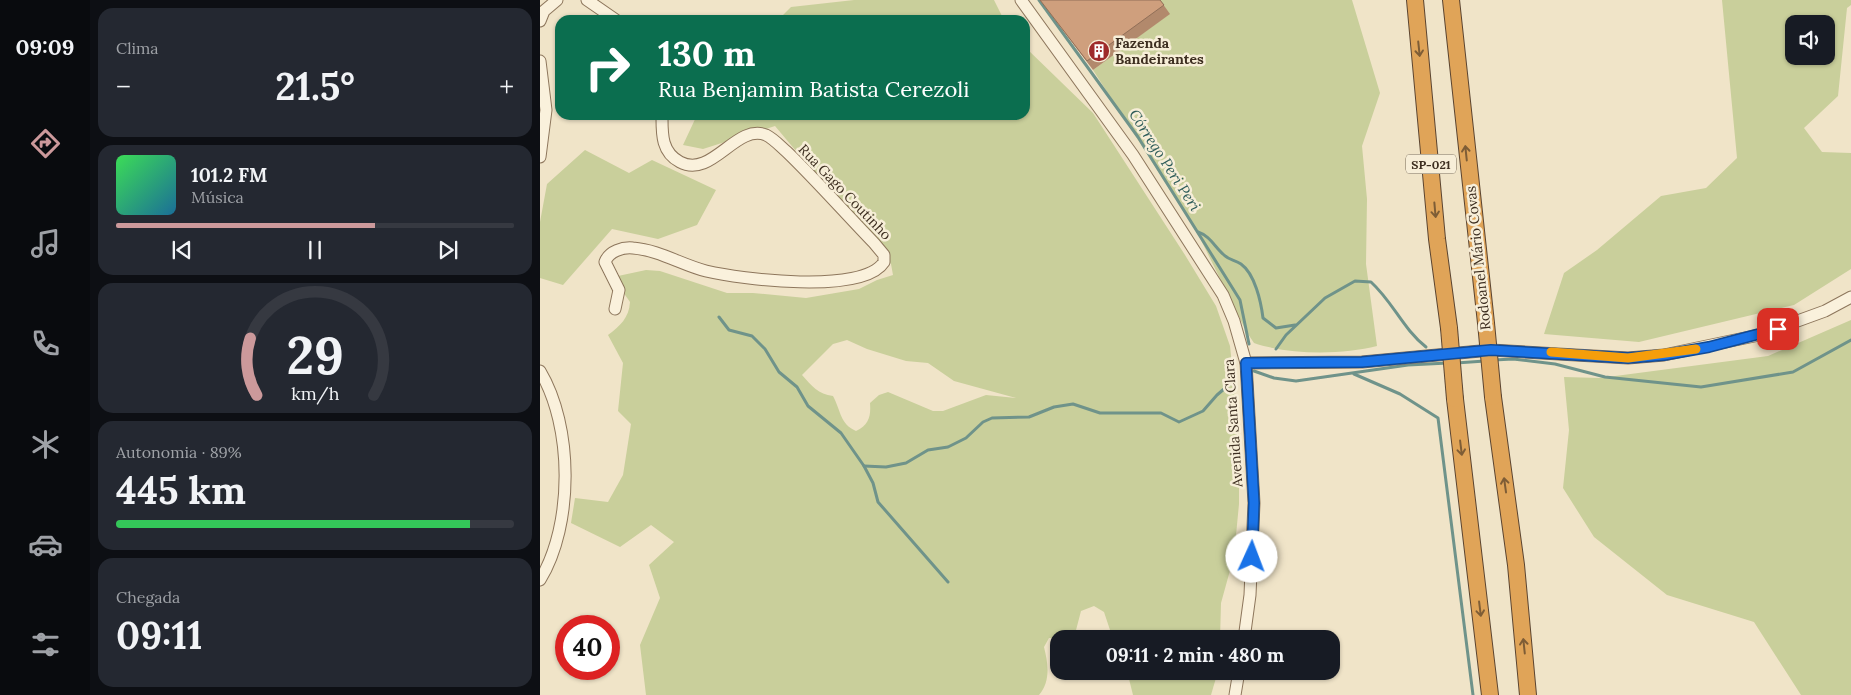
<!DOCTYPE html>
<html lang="pt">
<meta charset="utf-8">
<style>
:root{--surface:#171b24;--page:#242831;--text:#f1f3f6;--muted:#9ea1a6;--line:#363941;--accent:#cc999b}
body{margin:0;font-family:Lora,serif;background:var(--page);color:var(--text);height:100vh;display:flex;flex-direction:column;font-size:19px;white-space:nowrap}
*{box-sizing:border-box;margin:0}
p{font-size:16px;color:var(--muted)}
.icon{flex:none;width:28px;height:28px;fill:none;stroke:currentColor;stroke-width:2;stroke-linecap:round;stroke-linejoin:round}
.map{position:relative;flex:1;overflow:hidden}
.side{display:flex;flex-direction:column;gap:8px;padding:8px;background:#0d0f14;width:450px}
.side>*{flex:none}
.guide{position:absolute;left:15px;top:15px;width:475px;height:105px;border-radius:15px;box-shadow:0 1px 4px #0004;background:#0b6e4f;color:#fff;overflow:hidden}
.controls{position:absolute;left:1245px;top:15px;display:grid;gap:10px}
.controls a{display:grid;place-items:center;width:50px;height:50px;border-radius:10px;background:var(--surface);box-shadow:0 1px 4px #0004;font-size:25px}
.speed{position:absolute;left:15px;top:615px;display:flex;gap:10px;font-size:25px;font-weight:700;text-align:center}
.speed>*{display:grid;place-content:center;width:65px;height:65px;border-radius:50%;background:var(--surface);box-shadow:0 1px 4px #0004;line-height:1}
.speed .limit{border:8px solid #d22;background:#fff;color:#111}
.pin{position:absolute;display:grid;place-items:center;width:42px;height:42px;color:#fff;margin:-21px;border-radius:10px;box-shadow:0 2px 8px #0006}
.me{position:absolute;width:55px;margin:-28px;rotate:2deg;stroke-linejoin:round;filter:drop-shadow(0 0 4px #0008)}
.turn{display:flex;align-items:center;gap:18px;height:105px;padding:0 20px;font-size:22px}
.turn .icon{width:65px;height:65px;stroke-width:2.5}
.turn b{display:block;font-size:35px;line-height:42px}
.big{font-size:38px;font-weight:800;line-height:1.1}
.side .card{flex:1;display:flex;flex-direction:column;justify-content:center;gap:8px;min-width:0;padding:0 18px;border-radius:15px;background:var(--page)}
.side .dial{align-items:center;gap:0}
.dial svg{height:130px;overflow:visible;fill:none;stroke:var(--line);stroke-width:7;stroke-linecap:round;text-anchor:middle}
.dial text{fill:var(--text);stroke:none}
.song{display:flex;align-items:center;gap:15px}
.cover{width:60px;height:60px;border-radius:8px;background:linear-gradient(135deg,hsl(130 70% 55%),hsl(200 70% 35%))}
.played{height:5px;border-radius:2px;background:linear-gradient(90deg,var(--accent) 65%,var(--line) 65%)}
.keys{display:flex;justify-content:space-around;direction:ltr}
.heat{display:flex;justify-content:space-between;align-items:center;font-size:28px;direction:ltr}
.charge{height:8px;border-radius:4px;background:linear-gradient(90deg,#34c759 89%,var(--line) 0)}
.trip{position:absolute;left:510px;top:630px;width:290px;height:50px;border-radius:15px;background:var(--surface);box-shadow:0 1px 4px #0004;font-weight:800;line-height:50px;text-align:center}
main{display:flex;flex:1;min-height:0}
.tabs{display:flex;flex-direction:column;width:90px;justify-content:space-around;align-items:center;background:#090b0e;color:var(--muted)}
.tabs .icon{width:35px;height:35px}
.tabs .current{color:var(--accent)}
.tabs b{font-size:22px;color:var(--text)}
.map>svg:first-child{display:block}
</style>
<main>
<nav class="tabs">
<b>09:09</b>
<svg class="icon current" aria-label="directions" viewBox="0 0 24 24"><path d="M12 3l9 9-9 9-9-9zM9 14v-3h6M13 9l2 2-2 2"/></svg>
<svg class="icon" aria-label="music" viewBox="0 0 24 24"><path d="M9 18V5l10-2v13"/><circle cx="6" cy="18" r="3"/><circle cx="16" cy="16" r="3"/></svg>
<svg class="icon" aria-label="phone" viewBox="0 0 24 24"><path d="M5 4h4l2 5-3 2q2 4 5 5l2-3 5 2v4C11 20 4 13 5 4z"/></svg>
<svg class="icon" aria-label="climate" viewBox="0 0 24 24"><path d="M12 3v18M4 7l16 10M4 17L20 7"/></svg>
<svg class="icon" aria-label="car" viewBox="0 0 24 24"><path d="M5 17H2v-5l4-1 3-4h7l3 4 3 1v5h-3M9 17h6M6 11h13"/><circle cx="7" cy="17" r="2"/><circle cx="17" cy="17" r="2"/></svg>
<svg class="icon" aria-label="filters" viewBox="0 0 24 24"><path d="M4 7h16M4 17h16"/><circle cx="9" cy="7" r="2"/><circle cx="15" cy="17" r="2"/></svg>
</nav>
<section class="side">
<div class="card"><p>Clima</p>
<div class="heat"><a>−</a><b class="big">21.5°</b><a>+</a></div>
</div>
<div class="card">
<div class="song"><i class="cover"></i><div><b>101.2 FM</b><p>Música</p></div></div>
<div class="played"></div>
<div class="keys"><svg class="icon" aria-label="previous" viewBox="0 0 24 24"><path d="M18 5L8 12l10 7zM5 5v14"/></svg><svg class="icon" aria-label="pause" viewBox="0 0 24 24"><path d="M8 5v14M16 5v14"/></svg><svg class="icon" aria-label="next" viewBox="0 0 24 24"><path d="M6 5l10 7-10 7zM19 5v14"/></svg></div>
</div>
<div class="card dial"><svg viewBox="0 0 100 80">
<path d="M14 69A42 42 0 1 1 86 69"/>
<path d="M14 69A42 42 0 0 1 10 34" stroke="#cc999b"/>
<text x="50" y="56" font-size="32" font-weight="700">29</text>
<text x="50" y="72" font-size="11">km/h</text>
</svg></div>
<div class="card"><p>Autonomia · 89%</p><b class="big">445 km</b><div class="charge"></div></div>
<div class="card"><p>Chegada</p><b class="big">09:11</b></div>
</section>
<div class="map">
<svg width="1311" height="695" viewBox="0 0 1311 695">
<rect width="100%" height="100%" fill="#f0e4c8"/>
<g fill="#c9cf9b" fill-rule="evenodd">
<path d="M314 0H454L464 20H238L251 7Z"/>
<path d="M619 0H812L840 93 822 146 827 199 826 264 837 346C802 355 749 355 714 343L706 331 657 232 553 70 629 14Z"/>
<path d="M1182 0H1311V5L1307 8 1298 96 1264 128 1282 152 1311 153V269L1254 305 1099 342 1004 334 1024 273 1057 250 1121 196 1166 188 1197 158ZM1254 24H1286V56H1254Z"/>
<path d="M485 47 553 113 645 255 676 306 690 346 699 429V504L694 556 681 603 680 639H573L564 612 554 606 541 611 535 634 529 638H509L504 647C508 663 511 681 499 695H106L100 645 120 598 109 565 134 542 111 525 80 547 31 523 35 498 68 502 83 475 91 424 78 411 83 363 68 335C80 326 89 318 90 302L76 282 78 276 106 270 120 271 187 293H213L266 298 319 289 337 280 353 275 351 264 235 126 163 149 143 145 157 115H485ZM307 340 327 349 366 361 388 363 414 381 476 398 446 395 403 411H393L348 392 339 395 330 403C331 416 329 425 316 431 300 424 301 411 293 396 278 394 272 386 262 375L293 344Z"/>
<path d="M45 150 89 173 112 160 176 190 157 225 118 239 72 229 23 285 0 278V222L7 184Z"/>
<path d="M1311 320V695H1261L1214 622 1127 595 1054 537 1023 488 1029 430 1024 377 1060 378 1228 356Z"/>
<path d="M587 671H678L671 695H593Z"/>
</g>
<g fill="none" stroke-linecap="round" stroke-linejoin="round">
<g stroke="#6f938a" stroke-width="3">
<path d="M499 0 598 137 700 300 709 344"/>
<path d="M658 232C670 236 674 246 684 255 689 260 695 260 701 264 715 274 721 302 723 318L736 328 755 325"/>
<path d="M179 317 189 330 212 336 225 349 239 372 257 387 268 406 301 433 324 466 333 483 338 502 408 582"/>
<path d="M736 349 746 335 785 298 815 281 831 282C853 302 863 329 886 347"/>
<path d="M954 360 973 359 1015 364 1065 377 1161 387 1253 372 1311 340"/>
<path d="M916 363 945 361"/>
<path d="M714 371 734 378 756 381 868 365 908 363"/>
<path d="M814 374 860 394 898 418 933 695"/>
<path d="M324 466 346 467 366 463 388 450 408 447 426 438 443 422 452 418 489 417 514 407 533 404 560 413H621L639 422 663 411 677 395 691 383"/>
</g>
<g stroke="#8d765c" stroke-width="13">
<g id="minor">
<path d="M47 0 76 20"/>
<path d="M481 0 593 155 683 295 694 321 706 363 714 503 710 595 704 639"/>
<path d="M0 21 4 11 17 0"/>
<path d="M0 61 6 110 0 157"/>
<path d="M75 309 79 290 65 262C69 251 83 247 93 248 119 250 142 265 166 271 200 279 323 295 344 262V255L334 243C305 213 277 181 247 152 240 146 234 139 226 135 196 123 172 179 140 162 121 152 122 133 122 115"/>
<path d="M706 363 822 362 951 350 1088 358 1124 355 1219 335 1285 311 1311 297"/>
<path d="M0 371C33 426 34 524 0 580"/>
<path d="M695 695 699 671"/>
</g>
</g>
<g stroke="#5b4430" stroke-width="18">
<g id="highway">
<path d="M875 0 897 239 909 328"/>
<path d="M911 0 946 323"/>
<path d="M953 397 976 565 988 695"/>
<path d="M915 399 950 695"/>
</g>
</g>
<use href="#minor" stroke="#faf1dc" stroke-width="11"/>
<use href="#highway" stroke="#e0a458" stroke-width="16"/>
<g stroke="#5b4430" stroke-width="18" stroke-linecap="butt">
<g id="highway-bridge">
<path d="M946 323 953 397"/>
<path d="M909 328 915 399"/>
</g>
</g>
<use href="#highway-bridge" stroke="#e0a458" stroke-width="16"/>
</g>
<path fill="#b2896c" d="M500 0H620L630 14 553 70Z"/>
<path fill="#cf9f7d" stroke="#916f58" d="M500 0H620L624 5 547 61Z"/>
<defs><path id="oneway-shaft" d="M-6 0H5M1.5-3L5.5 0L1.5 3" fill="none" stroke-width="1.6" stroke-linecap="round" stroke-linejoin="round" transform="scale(1.25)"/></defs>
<g stroke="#7e5d36">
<use href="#oneway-shaft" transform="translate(879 49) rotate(84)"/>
<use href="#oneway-shaft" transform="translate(926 153) rotate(-96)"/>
<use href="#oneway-shaft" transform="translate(895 210) rotate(85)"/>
<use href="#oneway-shaft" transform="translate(921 448) rotate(83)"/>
<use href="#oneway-shaft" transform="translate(965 485) rotate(-98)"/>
<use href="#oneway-shaft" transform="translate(940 609) rotate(83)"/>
<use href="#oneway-shaft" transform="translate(984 646) rotate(-96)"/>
</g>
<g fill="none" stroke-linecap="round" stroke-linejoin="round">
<g stroke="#114b97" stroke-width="12">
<path id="route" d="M712 557 714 503 706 363 822 362 951 350 1088 358 1124 355 1169 347 1238 329"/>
</g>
<use href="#route" stroke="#1a73e8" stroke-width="9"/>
<path stroke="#f59e0b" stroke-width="9" d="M1011 352 1088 358 1156 349"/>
</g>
<defs>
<g id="building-disc" transform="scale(1.125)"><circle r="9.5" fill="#9e2a2b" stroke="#f7eed8"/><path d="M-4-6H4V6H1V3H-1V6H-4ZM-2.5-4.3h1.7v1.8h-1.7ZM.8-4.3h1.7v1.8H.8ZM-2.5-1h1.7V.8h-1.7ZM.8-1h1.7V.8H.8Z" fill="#fff"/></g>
</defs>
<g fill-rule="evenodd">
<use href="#building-disc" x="559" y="51"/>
</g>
<g text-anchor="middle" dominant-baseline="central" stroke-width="5" stroke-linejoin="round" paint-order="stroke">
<rect fill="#f7eed8" stroke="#756857" stroke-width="1" x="866" y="154.5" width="50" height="19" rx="4"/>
<g font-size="12" font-weight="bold" fill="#3d2e20">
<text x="891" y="164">SP-021</text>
</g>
<g font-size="14" font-weight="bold" fill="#3d2e20" stroke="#f7eed8" text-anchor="start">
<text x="575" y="43">Fazenda<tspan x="575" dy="16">Bandeirantes</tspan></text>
</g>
<g font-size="14" fill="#3d2e20" stroke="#f7eed8">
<text transform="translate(305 192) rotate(46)">Rua Gago Coutinho</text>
<text transform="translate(938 258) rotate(-96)">Rodoanel Mário Covas</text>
<text transform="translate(693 423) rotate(-94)">Avenida Santa Clara</text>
</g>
<g font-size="15" font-style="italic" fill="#2f5d5a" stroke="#f7eed8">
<text transform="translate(625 160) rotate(57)">Córrego Peri Peri</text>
</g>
</g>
</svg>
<div class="controls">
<a><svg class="icon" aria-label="sound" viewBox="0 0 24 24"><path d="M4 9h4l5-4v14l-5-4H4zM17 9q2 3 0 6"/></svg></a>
</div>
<div class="speed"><div class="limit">40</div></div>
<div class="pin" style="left:1238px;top:329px;background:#d93025"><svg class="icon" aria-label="arrive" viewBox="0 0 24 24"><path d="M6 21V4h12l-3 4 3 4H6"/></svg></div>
<svg class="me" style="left:712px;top:557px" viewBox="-20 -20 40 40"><circle r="19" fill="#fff"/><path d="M0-13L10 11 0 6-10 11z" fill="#1a73e8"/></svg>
<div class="trip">09:11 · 2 min · 480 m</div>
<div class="guide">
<div class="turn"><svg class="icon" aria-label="right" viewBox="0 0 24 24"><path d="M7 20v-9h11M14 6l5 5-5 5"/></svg><div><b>130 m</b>Rua Benjamim Batista Cerezoli</div></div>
</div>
</div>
</main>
